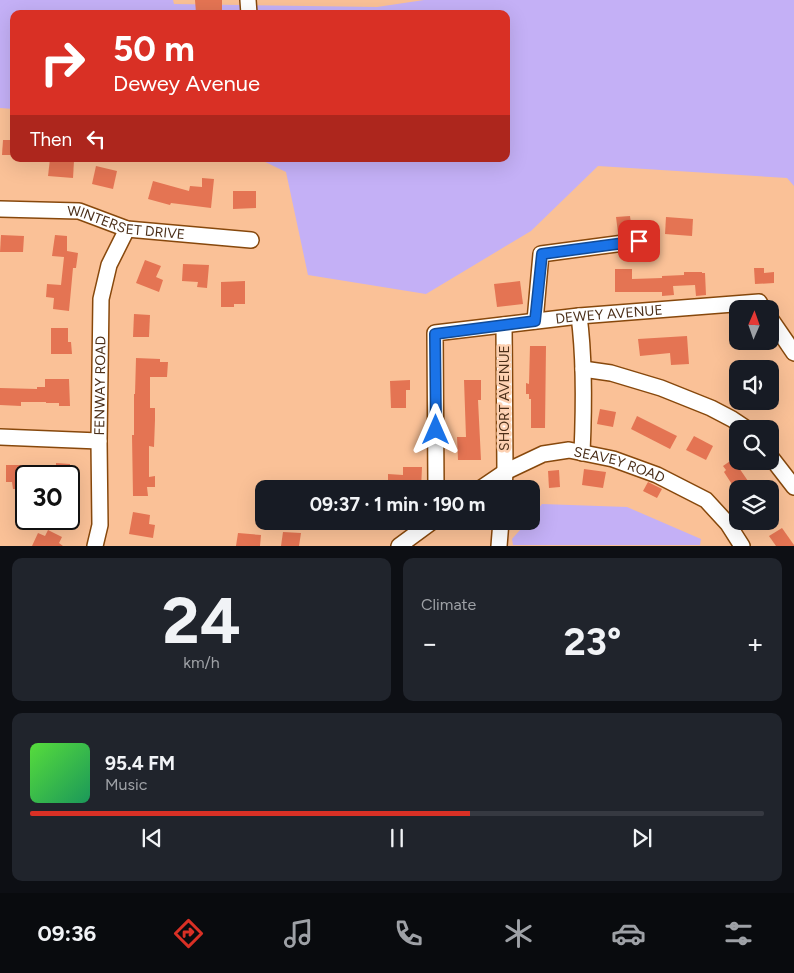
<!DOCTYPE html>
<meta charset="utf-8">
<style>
:root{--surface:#171b24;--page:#20242c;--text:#f1f3f6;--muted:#9ea1a6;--line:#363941;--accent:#d93025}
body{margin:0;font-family:Figtree,sans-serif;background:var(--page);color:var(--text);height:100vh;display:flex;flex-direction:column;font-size:19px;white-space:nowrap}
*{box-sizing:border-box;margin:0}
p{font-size:16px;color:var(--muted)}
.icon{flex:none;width:28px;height:28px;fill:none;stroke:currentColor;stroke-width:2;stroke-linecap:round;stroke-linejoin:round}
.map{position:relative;height:546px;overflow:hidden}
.drawer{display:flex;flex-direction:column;gap:12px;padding:12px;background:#0d0f14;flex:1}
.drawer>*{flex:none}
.banner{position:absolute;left:10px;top:10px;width:500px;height:152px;border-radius:10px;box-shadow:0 5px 20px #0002;background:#d93025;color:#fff;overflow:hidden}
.needle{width:32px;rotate:2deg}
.tools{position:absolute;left:729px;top:300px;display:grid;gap:10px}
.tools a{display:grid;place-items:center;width:50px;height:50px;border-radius:10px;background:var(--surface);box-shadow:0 5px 20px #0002;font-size:25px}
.speed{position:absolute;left:15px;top:465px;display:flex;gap:10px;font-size:25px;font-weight:700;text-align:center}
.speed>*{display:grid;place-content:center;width:65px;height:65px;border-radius:50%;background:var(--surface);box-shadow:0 5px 20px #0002;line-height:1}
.speed .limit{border:2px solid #111;border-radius:8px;background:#fff;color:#111}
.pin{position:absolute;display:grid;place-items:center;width:42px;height:42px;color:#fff;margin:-21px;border-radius:10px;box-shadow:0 2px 8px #0006}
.me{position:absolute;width:55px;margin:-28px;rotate:0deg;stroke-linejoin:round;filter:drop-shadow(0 0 4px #0008)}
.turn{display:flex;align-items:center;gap:18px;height:105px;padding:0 20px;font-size:22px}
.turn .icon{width:65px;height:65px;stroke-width:2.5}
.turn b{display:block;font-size:35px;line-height:42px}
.then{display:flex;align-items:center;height:48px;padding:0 20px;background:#0003;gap:10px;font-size:19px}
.big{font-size:38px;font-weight:700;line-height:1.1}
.drawer .tile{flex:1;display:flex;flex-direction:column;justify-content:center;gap:8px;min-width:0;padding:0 18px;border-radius:10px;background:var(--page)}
.drawer .dial{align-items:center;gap:0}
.dial b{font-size:65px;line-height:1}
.song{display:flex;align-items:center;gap:15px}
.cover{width:60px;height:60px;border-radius:8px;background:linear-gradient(135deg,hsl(110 70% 55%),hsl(150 70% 35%))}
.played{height:5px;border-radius:2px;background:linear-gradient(90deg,var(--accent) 60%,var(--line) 60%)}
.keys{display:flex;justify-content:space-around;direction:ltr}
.heat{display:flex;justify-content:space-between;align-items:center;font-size:28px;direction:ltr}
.drawer .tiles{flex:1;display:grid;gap:12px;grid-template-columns:1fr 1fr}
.tile:last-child{grid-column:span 2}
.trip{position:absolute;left:255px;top:480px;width:285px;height:50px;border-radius:10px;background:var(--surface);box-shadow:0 5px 20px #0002;font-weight:700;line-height:50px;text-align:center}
.tabs{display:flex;height:80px;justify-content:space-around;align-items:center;background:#090b0e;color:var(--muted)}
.tabs .icon{width:35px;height:35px}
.tabs .on{color:var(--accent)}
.tabs b{font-size:22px;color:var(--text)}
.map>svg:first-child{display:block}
</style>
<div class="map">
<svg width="794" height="546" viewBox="0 0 794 546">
<rect width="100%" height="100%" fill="#fac197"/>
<g fill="#c4b0f6">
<path d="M0 0H173L174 4 377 7 424 0H794V186L787 178 598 166 531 231 426 294 308 275 286 172 259 159H506V14H14V109L0 108Z"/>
<path d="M542 504 627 507 701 539 700 545H513L512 539 528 521H531V517Z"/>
</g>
<g fill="#e47453">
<path d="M195 0H222V12L196 13Z"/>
<path d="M3 140H14V155H2Z"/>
<path d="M50 159H60L74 161 73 178 48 176Z"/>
<path d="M96 166 117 171 113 189 92 184Z"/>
<path d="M202 178 214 179 211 208 171 203 170 205 148 199 153 181 189 191 190 186 202 187Z"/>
<path d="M233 191H256V208L233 209Z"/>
<path d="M630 216 632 231 618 233 616 217Z"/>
<path d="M666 217 693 219 692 236 665 234Z"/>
<path d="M1 235 24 236 23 252H0Z"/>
<path d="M55 235 67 236V251L78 253 76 268H73L69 311 53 309 54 298 46 297 47 284 61 285 64 257 52 256Z"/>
<path d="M145 260 161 266 156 277 163 280 159 292 136 283Z"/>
<path d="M183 264 209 265 207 288 197 287 198 282 182 281Z"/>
<path d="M754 268H764V273L774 272V283L755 284Z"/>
<path d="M615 269H632V279L662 278V276L684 275V272H702V273H705L706 295 696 296 695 285 673 286 674 295 662 296V292H615Z"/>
<path d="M245 281V304H234V307H221V282Z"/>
<path d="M520 281 523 304 497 307 494 284Z"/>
<path d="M134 314 150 315 149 337H133Z"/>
<path d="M51 328H68V342H71L72 354H51Z"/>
<path d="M687 336 689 364 671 365 670 353 640 356 638 339Z"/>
<path d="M530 346H546L545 428H531V399H529V394H526V383L529 384Z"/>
<path d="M136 358 160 359V362H168L167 377H150V408H155V420L154 447 149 446V477L155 476V487H147L148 496H133L132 435H134V394H135Z"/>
<path d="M45 379H69L70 406H59V403H46V402H21V406L0 405V388L37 389V387H45Z"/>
<path d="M410 380V390H406V408H391L390 381Z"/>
<path d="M464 380H481V400H478L481 460H458L457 437H466Z"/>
<path d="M600 409 616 412 613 427 597 424Z"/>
<path d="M637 416 677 436 670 449 631 429Z"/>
<path d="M694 436 713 446 706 460 686 450Z"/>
<path d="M733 459 748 481 735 489 724 472 726 470 723 466Z"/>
<path d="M56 463 70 464V476H56Z"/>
<path d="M6 465H28V476H26V489H13L12 482H6Z"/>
<path d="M403 467H422L421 489H388V474L403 475Z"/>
<path d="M584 469 606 472 603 488 582 485Z"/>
<path d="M559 470 560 487 549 488 548 471Z"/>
<path d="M648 482 662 489 657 498 643 491Z"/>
<path d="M133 512 150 515 149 524 155 525 153 538 129 534Z"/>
<path d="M782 528 794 545V546H776L769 536Z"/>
<path d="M48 530 62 537 59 543 63 546H32L38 533 45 536Z"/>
<path d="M283 532 301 533 299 546H281Z"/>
<path d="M238 533 261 535 260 546H236Z"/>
</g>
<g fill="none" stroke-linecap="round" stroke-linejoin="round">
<g stroke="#87480c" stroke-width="18">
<g id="minor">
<path d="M248 0 249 14"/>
<path id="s1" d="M0 209 79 211 127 229 251 240"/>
<path d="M579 316C585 361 584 408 582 453"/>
<path d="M770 318 794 353"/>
<path d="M535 321 541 254 639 241"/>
<path d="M583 369 611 373 661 388 711 408 732 419 747 429"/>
<path d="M0 437 99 441"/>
<path d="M770 456 794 487"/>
<path id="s2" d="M436 489 435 333 579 316 759 302 763 309"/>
<path id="s3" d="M480 489 505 472 543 454 569 450 613 459 657 475 706 500 728 524 742 546"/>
<path d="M504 489 505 472 504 325"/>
<path id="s4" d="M95 546 100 525 99 441 101 299 109 265 127 229"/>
<path d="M399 546 433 521"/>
<path d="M499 546 501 521"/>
</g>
</g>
<use href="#minor" stroke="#fff" stroke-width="15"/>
</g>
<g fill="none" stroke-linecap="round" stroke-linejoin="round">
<g stroke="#114b97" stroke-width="12">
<path id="route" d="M436 430 435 334 535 321 542 254 639 241"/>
</g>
<use href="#route" stroke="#1a73e8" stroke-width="9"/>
</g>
<g text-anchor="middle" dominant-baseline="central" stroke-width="5" stroke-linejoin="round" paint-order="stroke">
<g font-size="14" fill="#4b2f19" stroke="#fdd1b2">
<text stroke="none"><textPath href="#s1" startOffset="128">WINTERSET DRIVE</textPath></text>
<text stroke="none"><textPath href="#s2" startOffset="331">DEWEY AVENUE</textPath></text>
<text stroke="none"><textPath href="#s4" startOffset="161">FENWAY ROAD</textPath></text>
<text transform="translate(504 398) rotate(-90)">SHORT AVENUE</text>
<text stroke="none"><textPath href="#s3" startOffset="151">SEAVEY ROAD</textPath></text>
</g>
</g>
</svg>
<div class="tools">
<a><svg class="needle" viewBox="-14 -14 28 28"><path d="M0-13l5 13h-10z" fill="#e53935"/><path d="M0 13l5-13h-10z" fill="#9ea1a6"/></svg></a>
<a><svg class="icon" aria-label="sound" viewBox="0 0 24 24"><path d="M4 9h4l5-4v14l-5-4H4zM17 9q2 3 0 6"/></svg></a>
<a><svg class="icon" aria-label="search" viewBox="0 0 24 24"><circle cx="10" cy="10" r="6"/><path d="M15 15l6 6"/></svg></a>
<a><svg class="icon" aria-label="layers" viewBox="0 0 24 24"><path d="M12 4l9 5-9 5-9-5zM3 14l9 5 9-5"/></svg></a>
</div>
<div class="speed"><div class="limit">30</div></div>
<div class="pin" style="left:639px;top:241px;background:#d93025"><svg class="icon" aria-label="arrive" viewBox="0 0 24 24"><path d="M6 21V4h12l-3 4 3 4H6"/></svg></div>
<svg class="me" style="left:436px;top:430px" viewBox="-20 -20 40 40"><path d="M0-17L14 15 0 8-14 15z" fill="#1a73e8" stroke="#fff" stroke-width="4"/></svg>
<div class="trip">09:37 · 1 min · 190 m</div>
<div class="banner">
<div class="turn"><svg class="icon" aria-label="right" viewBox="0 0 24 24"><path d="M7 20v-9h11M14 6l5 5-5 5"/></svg><div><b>50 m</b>Dewey Avenue</div></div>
<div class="then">Then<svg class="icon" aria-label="left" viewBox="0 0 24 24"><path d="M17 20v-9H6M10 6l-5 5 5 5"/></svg></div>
</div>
</div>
<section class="drawer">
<div class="tiles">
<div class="tile dial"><b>24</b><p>km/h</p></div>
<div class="tile"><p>Climate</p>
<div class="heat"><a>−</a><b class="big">23°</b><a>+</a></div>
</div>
<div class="tile">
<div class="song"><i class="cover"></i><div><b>95.4 FM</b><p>Music</p></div></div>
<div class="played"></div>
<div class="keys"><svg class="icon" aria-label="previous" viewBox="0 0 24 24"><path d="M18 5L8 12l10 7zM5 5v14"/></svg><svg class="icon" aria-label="pause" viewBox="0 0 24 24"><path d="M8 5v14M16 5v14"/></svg><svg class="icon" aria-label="next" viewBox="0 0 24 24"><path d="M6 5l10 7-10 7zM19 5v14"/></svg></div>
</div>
</div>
</section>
<nav class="tabs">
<b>09:36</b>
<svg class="icon on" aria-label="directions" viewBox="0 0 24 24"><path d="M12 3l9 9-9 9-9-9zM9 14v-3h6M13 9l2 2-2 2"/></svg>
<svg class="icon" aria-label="music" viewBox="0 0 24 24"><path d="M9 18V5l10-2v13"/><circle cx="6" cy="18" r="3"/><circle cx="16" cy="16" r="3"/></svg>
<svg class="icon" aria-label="phone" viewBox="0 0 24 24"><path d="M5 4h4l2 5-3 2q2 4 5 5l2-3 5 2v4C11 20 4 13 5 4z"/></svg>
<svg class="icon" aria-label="climate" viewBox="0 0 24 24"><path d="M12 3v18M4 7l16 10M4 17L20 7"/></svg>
<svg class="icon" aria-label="car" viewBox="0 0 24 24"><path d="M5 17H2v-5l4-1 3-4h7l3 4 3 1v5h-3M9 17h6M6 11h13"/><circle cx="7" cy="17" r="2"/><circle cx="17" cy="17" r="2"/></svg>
<svg class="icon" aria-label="filters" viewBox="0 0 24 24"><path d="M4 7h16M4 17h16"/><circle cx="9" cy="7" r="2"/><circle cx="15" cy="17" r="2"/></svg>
</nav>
